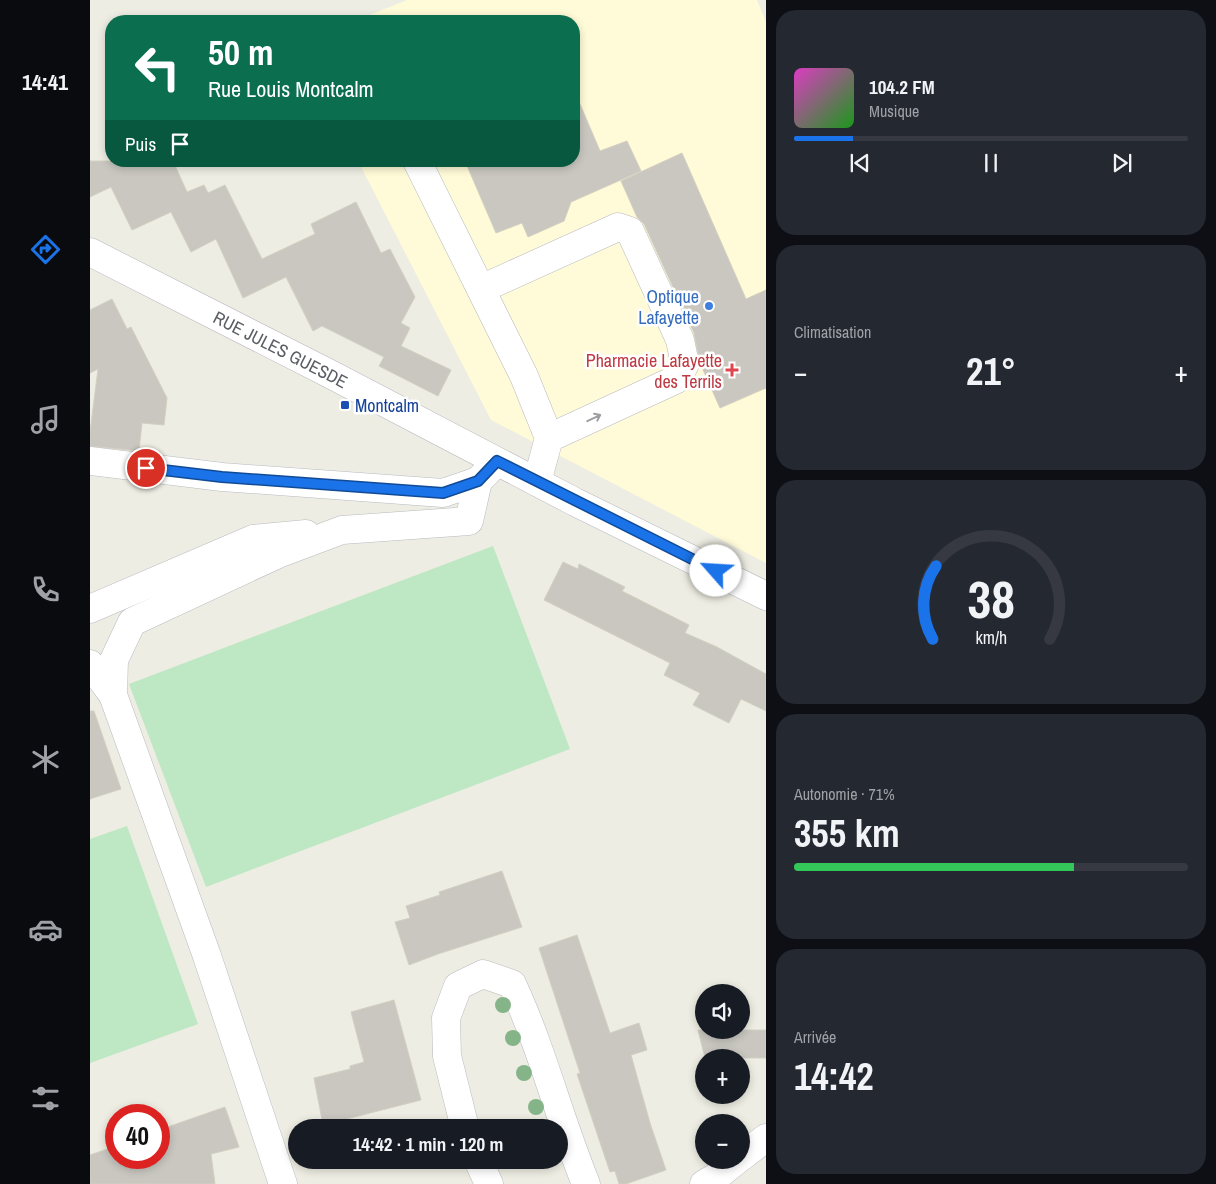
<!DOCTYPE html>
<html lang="fr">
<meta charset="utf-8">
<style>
:root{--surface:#171b24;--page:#242831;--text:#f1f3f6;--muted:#9ea1a6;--line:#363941;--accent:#1a73e8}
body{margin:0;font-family:"Archivo Narrow",sans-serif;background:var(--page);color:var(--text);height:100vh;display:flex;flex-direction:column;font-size:19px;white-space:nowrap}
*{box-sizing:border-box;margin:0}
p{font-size:16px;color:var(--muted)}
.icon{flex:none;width:28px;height:28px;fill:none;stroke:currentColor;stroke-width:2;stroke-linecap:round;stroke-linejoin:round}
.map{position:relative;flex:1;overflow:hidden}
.sheet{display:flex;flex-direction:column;gap:10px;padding:10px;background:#0d0f14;width:450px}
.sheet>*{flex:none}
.guide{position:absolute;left:15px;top:15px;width:475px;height:152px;border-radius:20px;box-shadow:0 2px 8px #0003;background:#0b6e4f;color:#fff;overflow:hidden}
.fabs{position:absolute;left:605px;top:984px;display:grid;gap:10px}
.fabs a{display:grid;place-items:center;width:55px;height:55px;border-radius:50%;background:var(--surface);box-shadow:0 2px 8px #0003;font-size:25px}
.speed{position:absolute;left:15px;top:1104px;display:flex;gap:10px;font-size:25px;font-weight:700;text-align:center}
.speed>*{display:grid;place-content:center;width:65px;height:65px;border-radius:50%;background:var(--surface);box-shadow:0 2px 8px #0003;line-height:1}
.speed .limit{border:8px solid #d22;background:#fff;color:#111}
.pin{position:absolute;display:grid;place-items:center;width:42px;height:42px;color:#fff;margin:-21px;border:2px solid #fff;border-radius:50%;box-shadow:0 1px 5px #0007}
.me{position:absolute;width:55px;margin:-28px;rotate:296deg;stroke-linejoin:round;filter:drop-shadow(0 0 4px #0008)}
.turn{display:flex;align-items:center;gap:18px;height:105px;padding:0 20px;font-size:22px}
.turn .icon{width:65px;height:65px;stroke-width:2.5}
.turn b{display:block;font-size:35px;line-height:42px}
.then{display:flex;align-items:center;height:48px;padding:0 20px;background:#0003;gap:10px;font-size:19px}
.big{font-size:38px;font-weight:700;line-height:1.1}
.sheet .card{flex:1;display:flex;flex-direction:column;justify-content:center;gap:8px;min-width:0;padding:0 18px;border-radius:20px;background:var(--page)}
.sheet .dial{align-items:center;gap:0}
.dial svg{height:130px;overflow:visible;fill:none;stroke:var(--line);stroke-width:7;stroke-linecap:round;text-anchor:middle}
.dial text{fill:var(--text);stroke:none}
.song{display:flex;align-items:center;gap:15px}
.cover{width:60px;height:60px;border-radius:8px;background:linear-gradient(135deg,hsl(310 70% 55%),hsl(120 70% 35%))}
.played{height:5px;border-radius:2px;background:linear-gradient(90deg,var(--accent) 15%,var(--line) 15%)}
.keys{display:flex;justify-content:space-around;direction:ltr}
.heat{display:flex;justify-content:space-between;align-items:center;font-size:28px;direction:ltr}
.charge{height:8px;border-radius:4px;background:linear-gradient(90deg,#34c759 71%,var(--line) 0)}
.trip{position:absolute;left:198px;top:1119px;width:280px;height:50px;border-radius:25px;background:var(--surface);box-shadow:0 2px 8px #0003;font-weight:700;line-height:50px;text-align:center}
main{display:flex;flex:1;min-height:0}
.menu{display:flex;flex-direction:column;width:90px;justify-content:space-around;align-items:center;background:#090b0e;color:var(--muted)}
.menu .icon{width:35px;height:35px}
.menu .current{color:var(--accent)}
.menu b{font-size:22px;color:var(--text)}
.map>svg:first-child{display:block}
</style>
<main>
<nav class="menu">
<b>14:41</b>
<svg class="icon current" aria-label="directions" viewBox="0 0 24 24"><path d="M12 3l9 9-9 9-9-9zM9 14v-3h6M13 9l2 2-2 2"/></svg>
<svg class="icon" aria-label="music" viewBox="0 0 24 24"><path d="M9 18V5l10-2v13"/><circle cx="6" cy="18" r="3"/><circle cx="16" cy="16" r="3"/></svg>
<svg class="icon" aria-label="phone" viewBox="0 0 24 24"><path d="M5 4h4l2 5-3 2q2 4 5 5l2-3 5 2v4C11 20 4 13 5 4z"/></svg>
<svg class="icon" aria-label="climate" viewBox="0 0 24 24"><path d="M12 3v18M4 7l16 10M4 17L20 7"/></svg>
<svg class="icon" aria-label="car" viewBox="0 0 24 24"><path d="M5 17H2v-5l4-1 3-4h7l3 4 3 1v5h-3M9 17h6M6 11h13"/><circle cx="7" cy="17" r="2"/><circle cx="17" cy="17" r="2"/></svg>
<svg class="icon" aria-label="filters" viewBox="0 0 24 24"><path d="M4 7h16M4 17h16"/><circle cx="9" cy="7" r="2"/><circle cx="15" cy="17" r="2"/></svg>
</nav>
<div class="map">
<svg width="676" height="1184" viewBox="0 0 676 1184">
<rect width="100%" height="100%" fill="#eeede3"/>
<path fill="#fffad7" d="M317 0H667L676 22V563L401 420 268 161H484V21H265Z"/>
<g fill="#bee7c3">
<path d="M403 546 480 749 116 887 39 684Z"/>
<path d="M37 826 108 1024 0 1063V839Z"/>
</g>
<g fill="#c9c7c0" stroke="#d3d0c1">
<path d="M484 90 510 151 537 141 551 171 481 202 474 221 438 237 432 223 406 233 375 161H484Z"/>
<path d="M592 153 656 299 676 290V388L630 408 610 363 604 333 554 224 547 217 531 181Z"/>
<path d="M0 161H83L97 192 114 185 118 193 135 185 172 259 225 234 221 224 266 202 291 253 300 249 325 297 311 323 320 328 311 346 361 370 348 396 289 366 294 357 232 326 223 331 196 277 153 298 126 239 101 252 81 212 42 230 21 187 0 197Z"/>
<path d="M22 299 37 329 41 327 77 398 74 425 52 423 49 451 0 446V432L8 369 0 373V310Z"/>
<path d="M473 562 488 569 489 564 535 587 532 591 599 625 595 633 627 647 676 674V711L651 699 639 723 603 705 610 693 574 675 580 663 454 600Z"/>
<path d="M0 711H4L31 789 0 799Z"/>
<path d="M412 871 432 927 348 954 319 965 305 922 320 918 316 906 350 895 349 892Z"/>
<path d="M487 935 520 1033 549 1023 557 1050 541 1055 560 1123 576 1170 536 1184H529L525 1171 520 1172 487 1074 490 1073 449 948Z"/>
<path d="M304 1000 331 1100 233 1125 224 1078 260 1069V1066L274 1062 261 1012Z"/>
<path d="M608 1030H676V1058H615Z"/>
<path d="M135 1107 149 1147 121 1154 125 1184H0V1155L26 1146V1158H69V1130Z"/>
</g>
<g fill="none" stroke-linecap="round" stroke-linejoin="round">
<g stroke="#b8bac0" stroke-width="29">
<g id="minor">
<path d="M327 161 434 376 459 438 447 482"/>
<path id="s1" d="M0 252 242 375 485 502 676 596"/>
<path d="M391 289 528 227 540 231 590 340 595 364 587 379 459 438"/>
<path d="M0 461 132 477 353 493 388 481 399 470"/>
<path d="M0 609 163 539 216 534"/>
<path d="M0 664 23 695"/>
<path d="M375 1128 357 1056 356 1018 368 986 393 974 422 984C452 1048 469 1118 496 1184"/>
<path d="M651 1157 676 1138"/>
<path d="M388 1160 399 1184"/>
<path d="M193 1184 117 956 23 695 24 660 42 622 188 554 252 530 379 521 388 481"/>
<path d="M614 1184 626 1177 647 1160"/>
</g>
</g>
<use href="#minor" stroke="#fff" stroke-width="28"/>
</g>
<g fill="#86b489">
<circle cx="413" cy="1005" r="8"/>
<circle cx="423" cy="1038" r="8"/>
<circle cx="434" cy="1073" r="8"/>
<circle cx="446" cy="1107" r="8"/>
</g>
<defs><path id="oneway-shaft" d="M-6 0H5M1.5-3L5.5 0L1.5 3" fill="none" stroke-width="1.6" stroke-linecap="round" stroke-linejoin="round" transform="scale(1.25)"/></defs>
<use stroke="#9d9ea2" href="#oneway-shaft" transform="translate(504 418) rotate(-25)"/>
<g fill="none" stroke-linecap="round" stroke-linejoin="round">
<g stroke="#114b97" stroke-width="12">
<path id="route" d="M56 468 132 477 353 493 388 481 407 461 626 571"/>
</g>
<use href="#route" stroke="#1a73e8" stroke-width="9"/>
</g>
<circle fill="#3f7fe0" stroke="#fff" stroke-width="2" cx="619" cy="306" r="5"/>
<path fill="#e0444e" stroke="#fff" stroke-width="2" d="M639.5 362.5h5v5h5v5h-5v5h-5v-5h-5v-5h5z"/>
<rect fill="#1a4fb4" stroke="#fff" stroke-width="2" x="250" y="400" width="10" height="10" rx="2.5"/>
<g text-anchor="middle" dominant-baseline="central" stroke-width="5" stroke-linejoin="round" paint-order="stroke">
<g font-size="18" fill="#366cbe" stroke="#fff" text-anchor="end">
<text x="609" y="296">Optique<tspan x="609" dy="21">Lafayette</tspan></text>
</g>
<g font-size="18" fill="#5b5e64" stroke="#fff">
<text stroke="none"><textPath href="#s1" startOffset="214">RUE JULES GUESDE</textPath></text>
</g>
<g font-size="18" fill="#be3a42" stroke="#fff" text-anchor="end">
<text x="632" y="360">Pharmacie Lafayette<tspan x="632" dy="21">des Terrils</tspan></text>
</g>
<g font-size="18" fill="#164399" stroke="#fff" text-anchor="start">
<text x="265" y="405">Montcalm</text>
</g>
</g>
</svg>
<div class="fabs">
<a><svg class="icon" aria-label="sound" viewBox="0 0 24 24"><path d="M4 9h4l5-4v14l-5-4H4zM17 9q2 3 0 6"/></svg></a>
<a>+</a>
<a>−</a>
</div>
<div class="speed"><div class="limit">40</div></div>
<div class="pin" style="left:56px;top:468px;background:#d93025"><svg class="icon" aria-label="arrive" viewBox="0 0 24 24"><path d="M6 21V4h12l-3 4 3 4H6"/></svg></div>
<svg class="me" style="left:626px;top:571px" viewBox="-20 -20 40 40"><circle r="19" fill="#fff"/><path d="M0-13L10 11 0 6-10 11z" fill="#1a73e8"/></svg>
<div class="trip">14:42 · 1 min · 120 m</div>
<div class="guide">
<div class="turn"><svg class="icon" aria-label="left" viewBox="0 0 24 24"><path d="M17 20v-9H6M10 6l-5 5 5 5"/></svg><div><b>50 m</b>Rue Louis Montcalm</div></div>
<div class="then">Puis<svg class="icon" aria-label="arrive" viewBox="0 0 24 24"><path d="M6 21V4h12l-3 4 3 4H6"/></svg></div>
</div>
</div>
<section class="sheet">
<div class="card">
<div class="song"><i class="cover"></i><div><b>104.2 FM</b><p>Musique</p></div></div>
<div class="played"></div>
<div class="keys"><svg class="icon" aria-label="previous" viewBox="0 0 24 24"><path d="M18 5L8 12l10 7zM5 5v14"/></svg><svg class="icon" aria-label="pause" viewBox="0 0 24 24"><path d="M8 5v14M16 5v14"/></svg><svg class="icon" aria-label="next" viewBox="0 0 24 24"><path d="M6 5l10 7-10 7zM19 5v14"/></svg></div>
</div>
<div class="card"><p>Climatisation</p>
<div class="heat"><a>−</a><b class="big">21°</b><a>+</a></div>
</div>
<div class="card dial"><svg viewBox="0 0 100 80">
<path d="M14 69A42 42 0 1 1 86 69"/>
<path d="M14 69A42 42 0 0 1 16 24" stroke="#1a73e8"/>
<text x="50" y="56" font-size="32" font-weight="700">38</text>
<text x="50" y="72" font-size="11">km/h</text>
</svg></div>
<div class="card"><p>Autonomie · 71%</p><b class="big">355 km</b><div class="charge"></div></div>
<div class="card"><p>Arrivée</p><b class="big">14:42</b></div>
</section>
</main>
